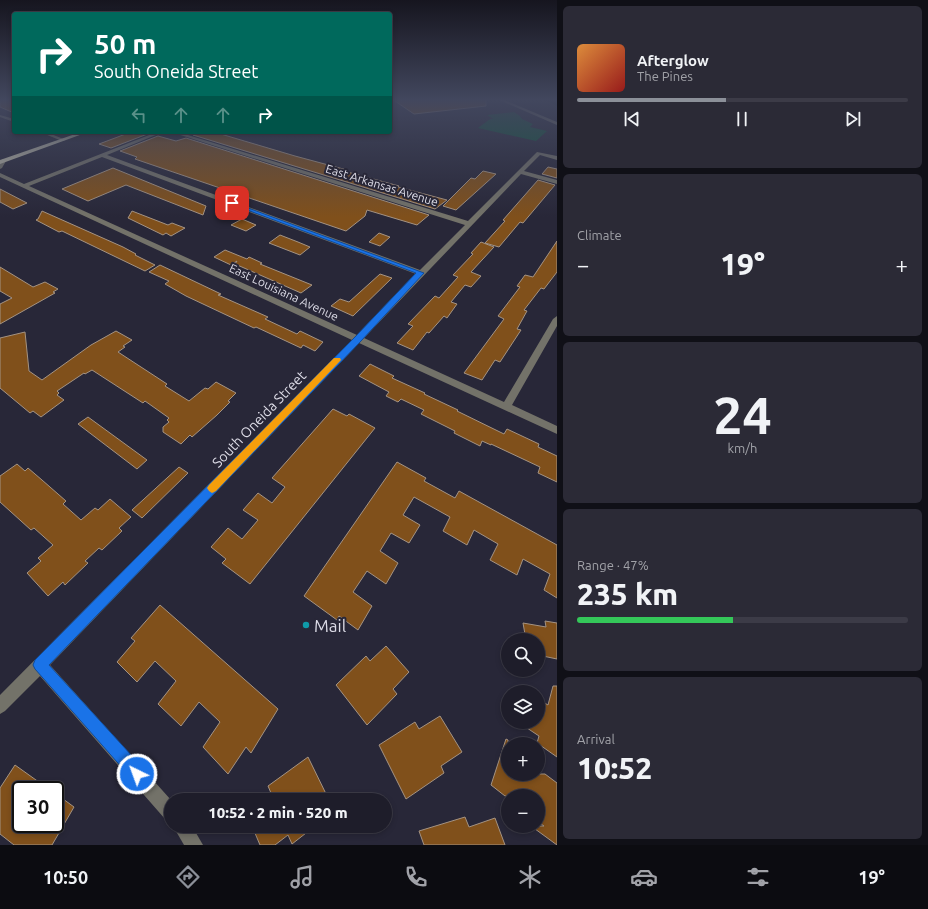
<!DOCTYPE html>
<meta charset="utf-8">
<style>
:root{--surface:#1e1d2a;--page:#2b2a36;--text:#f1f3f6;--muted:#a1a2a8;--line:#3c3b47;--accent:#8c9099}
body{margin:0;font-family:Ubuntu,sans-serif;background:var(--page);color:var(--text);height:100vh;display:flex;flex-direction:column;font-size:15px;white-space:nowrap}
*{box-sizing:border-box;margin:0}
p{font-size:13px;color:var(--muted)}
.icon{flex:none;width:22px;height:22px;fill:none;stroke:currentColor;stroke-width:2;stroke-linecap:round;stroke-linejoin:round}
.map{position:relative;flex:1;overflow:hidden}
.side{display:flex;flex-direction:column;gap:6px;padding:6px;background:#101017;width:371px}
.side>*{flex:none}
.banner{position:absolute;left:12px;top:12px;width:380px;height:122px;border-radius:4px;box-shadow:0 2px 6px #0003,0 0 0 1px var(--line);background:#00695c;color:#fff;overflow:hidden}
.tools{position:absolute;left:501px;top:633px;display:grid;gap:8px}
.tools a{display:grid;place-items:center;width:44px;height:44px;border-radius:50%;background:var(--surface);box-shadow:0 2px 6px #0003,0 0 0 1px var(--line);font-size:20px}
.speed{position:absolute;left:12px;top:781px;display:flex;gap:8px;font-size:20px;font-weight:700;text-align:center}
.speed>*{display:grid;place-content:center;width:52px;height:52px;border-radius:50%;background:var(--surface);box-shadow:0 2px 6px #0003,0 0 0 1px var(--line);line-height:1}
.speed .limit{border:2px solid #111;border-radius:6px;background:#fff;color:#111}
.pin{position:absolute;display:grid;place-items:center;width:34px;height:34px;color:#fff;margin:-17px;border-radius:8px;box-shadow:0 2px 6px #0006}
.me{position:absolute;width:44px;margin:-22px;rotate:318deg;stroke-linejoin:round;filter:drop-shadow(0 0 3px #0008)}
.turn{display:flex;align-items:center;gap:14px;height:84px;padding:0 16px;font-size:18px}
.turn .icon{width:52px;height:52px;stroke-width:2.5}
.turn b{display:block;font-size:28px;line-height:34px}
.lanes{display:flex;align-items:center;height:38px;padding:0 16px;background:#0003;justify-content:center;gap:20px;direction:ltr}
.lanes .off{opacity:.35}
.big{font-size:30px;font-weight:800;line-height:1.1}
.side .card{flex:1;display:flex;flex-direction:column;justify-content:center;gap:6px;min-width:0;padding:0 14px;border-radius:6px;background:var(--page)}
.side .dial{align-items:center;gap:0}
.dial b{font-size:52px;line-height:1}
.song{display:flex;align-items:center;gap:12px}
.cover{width:48px;height:48px;border-radius:6px;background:linear-gradient(135deg,hsl(30 70% 55%),hsl(0 70% 35%))}
.played{height:4px;border-radius:2px;background:linear-gradient(90deg,var(--accent) 45%,var(--line) 45%)}
.keys{display:flex;justify-content:space-around;direction:ltr}
.heat{display:flex;justify-content:space-between;align-items:center;font-size:22px;direction:ltr}
.charge{height:6px;border-radius:3px;background:linear-gradient(90deg,#34c759 47%,var(--line) 0)}
.trip{position:absolute;left:164px;top:793px;width:228px;height:40px;border-radius:20px;background:var(--surface);box-shadow:0 2px 6px #0003,0 0 0 1px var(--line);font-weight:800;line-height:40px;text-align:center}
.dock{display:flex;height:64px;justify-content:space-around;align-items:center;background:#0c0c11;color:var(--muted)}
.dock .icon{width:28px;height:28px}
.dock .active{color:var(--accent)}
.dock b{font-size:18px;color:var(--text)}
main{display:flex;flex:1;min-height:0}
.map>svg:first-child{display:block}
</style>
<main>
<div class="map">
<svg width="557" height="845" viewBox="0 0 557 845">
<rect width="100%" height="100%" fill="#282738"/>
<path fill="#0d5439" d="M514 112 520 116 522 119 533 124 530 127 547 131 536 141 478 128 490 119H493L487 115Z"/>
<g fill="none" stroke-linecap="round" stroke-linejoin="round">
<path fill="#051616" fill-rule="evenodd" d="M544 99H557V106Z"/>
</g>
<g fill="#80501b" stroke="#a49383">
<path d="M0 99H14V113L0 107Z"/>
<path d="M392 99H486V106L414 114Z"/>
<path d="M131 132 150 133 111 148 99 144Z"/>
<path d="M200 132H214L295 156 347 170 344 171 399 186 398 187 447 200 435 209 193 135Z"/>
<path d="M158 136 176 141 186 138 429 215 417 225 367 210 365 216 346 231 135 159 137 157 120 151Z"/>
<path d="M548 167 557 169V178L542 174Z"/>
<path d="M113 168 206 206 203 215 126 185 88 201 62 189Z"/>
<path d="M483 171 496 174 456 210 443 206 471 178 475 179Z"/>
<path d="M538 180 555 185 523 223 520 222 499 247 485 243 505 221 503 220Z"/>
<path d="M0 189 27 203 13 209 0 202Z"/>
<path d="M42 211 123 247 136 254 135 255 155 265 145 271 62 231 59 232 36 220 38 219Z"/>
<path d="M132 211 168 225 172 223 185 228 171 236 166 233 163 235 128 218Z"/>
<path d="M242 219 256 225 246 231 231 225Z"/>
<path d="M379 233 390 237 380 246 369 242Z"/>
<path d="M280 235 298 242 310 247 300 255 269 243Z"/>
<path d="M557 241V272L544 289 541 288 524 310 527 311 517 329 521 330 500 362 495 360 482 380 464 373 504 319 498 316 520 287 517 286 525 275 533 277Z"/>
<path d="M481 242 494 247 471 272 481 276 471 287 465 285 451 302 457 304 447 318 444 316 429 333 427 332 413 350 397 343 413 326 408 324 435 296 439 298 458 277 453 275 473 254 471 253Z"/>
<path d="M225 250 247 259 249 257 262 263 260 264 312 285 301 293 235 264 237 261 231 265 214 257Z"/>
<path d="M160 265 221 294 218 295 268 317 265 319 297 334 300 331 323 342 315 351 303 345 301 348 256 327 254 328 186 296 165 284 169 281 149 272Z"/>
<path d="M0 267 33 287 45 282 58 289 53 292 55 293 0 324V304L12 298 0 291Z"/>
<path d="M380 274 392 278 353 316 331 306 340 299 349 302Z"/>
<path d="M116 331 132 340 123 346 125 347 118 352 167 384 165 386 189 401 205 388 208 389 216 382 236 393 228 401 230 402 217 415 192 437 190 435 181 444 163 432V427L169 422 167 420 169 418 145 401 143 403 92 370 85 374 84 373 57 391 59 393 57 395 64 400 41 417 33 411 30 413 0 388V338L25 332 29 371 42 380 91 345Z"/>
<path d="M370 364 394 376 392 378 425 393 424 394 458 410 457 411 504 434 507 429 539 444 538 447 557 456V482L538 473 540 467 491 444V445L482 441 480 446 454 433 455 431 421 414 424 410 401 399 398 402 386 396 389 392 359 376Z"/>
<path d="M333 409 347 416 349 414 375 428 250 584 222 563 226 559 211 547 228 528 242 539 258 520 243 510 258 493 272 503 285 487 272 478Z"/>
<path d="M88 417 147 460 137 469 78 424Z"/>
<path d="M397 462 426 478 424 481 455 498 459 491 557 545V598L544 590 550 574 523 559 517 575 490 560 498 544 474 530 467 545 443 531 450 517 414 497 403 515 420 525 409 543 391 533 380 551 398 563 386 584 367 571 353 592 372 606 358 630 339 616 337 620 304 596Z"/>
<path d="M17 464 25 471 28 468 42 480 66 501 63 504 81 520 95 508 98 510 110 499 131 517 119 528 122 531 102 550 99 548 85 561 88 563 65 585 63 582 48 596 27 573 41 561 38 558 53 545 34 528 31 530 0 502V476Z"/>
<path d="M179 467 188 473 142 518 132 510Z"/>
<path d="M160 605 278 709 251 753 246 747 228 774 203 747 220 722 199 702 181 726 158 704 176 681 155 661 137 682 117 662 135 641 131 638Z"/>
<path d="M545 621 557 623V659L538 655V640H526L523 623 546 627Z"/>
<path d="M386 646 409 672 393 689 397 694 367 725 336 685 366 656 370 661Z"/>
<path d="M553 686H557V757L537 743 539 736 518 722H538V699L548 705Z"/>
<path d="M440 716 462 752 441 766 444 773 406 799 379 745 415 722 419 729Z"/>
<path d="M506 739 508 740V774H545L557 783V845L531 826H544L538 822V796H505L491 785Z"/>
<path d="M308 757 329 800H261L271 793 268 786Z"/>
<path d="M15 765 50 790H21V824H55V793L74 807 52 845H14L0 834V788Z"/>
<path d="M465 817 469 827 495 818 505 845H424L419 831Z"/>
<path d="M252 826H315L292 844 288 835 275 845H260Z"/>
</g>
<g fill="none" stroke-linecap="round" stroke-linejoin="round">
<g fill="#737269" fill-rule="evenodd">
<path d="M497 99H502L557 122V125Z"/>
<path d="M0 115 14 119V122L0 117Z"/>
<path d="M40 132H46L66 140 62 141Z"/>
<path d="M157 132H163L107 155 420 270 465 225 171 132H178L468 221 537 152 557 156V160L540 155 524 171 557 180V184L521 174 364 338 504 402 553 319 557 316V326L512 405 557 426V434L359 343 50 665 171 800V822L165 819 40 676 5 711 0 714V695L352 340 0 177V173L24 184ZM102 157 416 274 357 335 29 186Z"/>
<path d="M3 159 6 161 2 168 0 169V162Z"/>
<path d="M173 826H192L203 845H184Z"/>
</g>
<path fill="#bdbba8" fill-rule="evenodd" d="M81 132H88L0 164V160Z"/>
</g>
<linearGradient id="sky" x2="0" y2="1"><stop stop-color="#16151f"/><stop offset="0.46" stop-color="#42475e"/><stop offset="1" stop-color="#42475e" stop-opacity="0"/></linearGradient>
<rect width="557" height="217" fill="url(#sky)"/>
<path fill="#1a73e8" stroke="#114b97" d="M232 202 424 273 361 341 49 665 143 768 145 774 143 779 137 781 132 779 35 669 33 665 35 660 355 337 416 273 231 204 230 203Z"/>
<path fill="#f59e0b" d="M334 358H340L341 360 216 491 212 493 209 491 207 488 209 485Z"/>
<circle fill="#0f9aa8" stroke="#282738" stroke-width="1.5" cx="306" cy="625" r="4"/>
<g text-anchor="middle" dominant-baseline="central" stroke-width="4" stroke-linejoin="round" paint-order="stroke">
<g font-size="12" fill="#dddce7" stroke="#282738">
<text transform="translate(382 185) rotate(17)">East Arkansas Avenue</text>
<text transform="translate(284 292) rotate(25)">East Louisiana Avenue</text>
</g>
<g font-size="14" fill="#dddce7" stroke="#282738">
<text transform="translate(259 419) rotate(-46)">South Oneida Street</text>
</g>
<g font-size="17" fill="#dddce7" stroke="#282738" text-anchor="start">
<text x="314" y="625">Mail</text>
</g>
</g>
</svg>
<div class="tools">
<a><svg class="icon" aria-label="search" viewBox="0 0 24 24"><circle cx="10" cy="10" r="6"/><path d="M15 15l6 6"/></svg></a>
<a><svg class="icon" aria-label="layers" viewBox="0 0 24 24"><path d="M12 4l9 5-9 5-9-5zM3 14l9 5 9-5"/></svg></a>
<a>+</a>
<a>−</a>
</div>
<div class="speed"><div class="limit">30</div></div>
<div class="pin" style="left:232px;top:203px;background:#d93025"><svg class="icon" aria-label="arrive" viewBox="0 0 24 24"><path d="M6 21V4h12l-3 4 3 4H6"/></svg></div>
<svg class="me" style="left:137px;top:774px" viewBox="-20 -20 40 40"><circle r="17" fill="#1a73e8" stroke="#fff" stroke-width="3"/><path d="M0-11L8 9 0 5-8 9z" fill="#fff"/></svg>
<div class="trip">10:52 · 2 min · 520 m</div>
<div class="banner">
<div class="turn"><svg class="icon" aria-label="right" viewBox="0 0 24 24"><path d="M7 20v-9h11M14 6l5 5-5 5"/></svg><div><b>50 m</b>South Oneida Street</div></div>
<div class="lanes"><svg class="icon off" aria-label="left" viewBox="0 0 24 24"><path d="M17 20v-9H6M10 6l-5 5 5 5"/></svg><svg class="icon off" aria-label="ahead" viewBox="0 0 24 24"><path d="M12 20V5M6 11l6-6 6 6"/></svg><svg class="icon off" aria-label="ahead" viewBox="0 0 24 24"><path d="M12 20V5M6 11l6-6 6 6"/></svg><svg class="icon" aria-label="right" viewBox="0 0 24 24"><path d="M7 20v-9h11M14 6l5 5-5 5"/></svg></div>
</div>
</div>
<section class="side">
<div class="card">
<div class="song"><i class="cover"></i><div><b>Afterglow</b><p>The Pines</p></div></div>
<div class="played"></div>
<div class="keys"><svg class="icon" aria-label="previous" viewBox="0 0 24 24"><path d="M18 5L8 12l10 7zM5 5v14"/></svg><svg class="icon" aria-label="pause" viewBox="0 0 24 24"><path d="M8 5v14M16 5v14"/></svg><svg class="icon" aria-label="next" viewBox="0 0 24 24"><path d="M6 5l10 7-10 7zM19 5v14"/></svg></div>
</div>
<div class="card"><p>Climate</p>
<div class="heat"><a>−</a><b class="big">19°</b><a>+</a></div>
</div>
<div class="card dial"><b>24</b><p>km/h</p></div>
<div class="card"><p>Range · 47%</p><b class="big">235 km</b><div class="charge"></div></div>
<div class="card"><p>Arrival</p><b class="big">10:52</b></div>
</section>
</main>
<nav class="dock">
<b>10:50</b>
<svg class="icon active" aria-label="directions" viewBox="0 0 24 24"><path d="M12 3l9 9-9 9-9-9zM9 14v-3h6M13 9l2 2-2 2"/></svg>
<svg class="icon" aria-label="music" viewBox="0 0 24 24"><path d="M9 18V5l10-2v13"/><circle cx="6" cy="18" r="3"/><circle cx="16" cy="16" r="3"/></svg>
<svg class="icon" aria-label="phone" viewBox="0 0 24 24"><path d="M5 4h4l2 5-3 2q2 4 5 5l2-3 5 2v4C11 20 4 13 5 4z"/></svg>
<svg class="icon" aria-label="climate" viewBox="0 0 24 24"><path d="M12 3v18M4 7l16 10M4 17L20 7"/></svg>
<svg class="icon" aria-label="car" viewBox="0 0 24 24"><path d="M5 17H2v-5l4-1 3-4h7l3 4 3 1v5h-3M9 17h6M6 11h13"/><circle cx="7" cy="17" r="2"/><circle cx="17" cy="17" r="2"/></svg>
<svg class="icon" aria-label="filters" viewBox="0 0 24 24"><path d="M4 7h16M4 17h16"/><circle cx="9" cy="7" r="2"/><circle cx="15" cy="17" r="2"/></svg>
<b>19°</b>
</nav>
